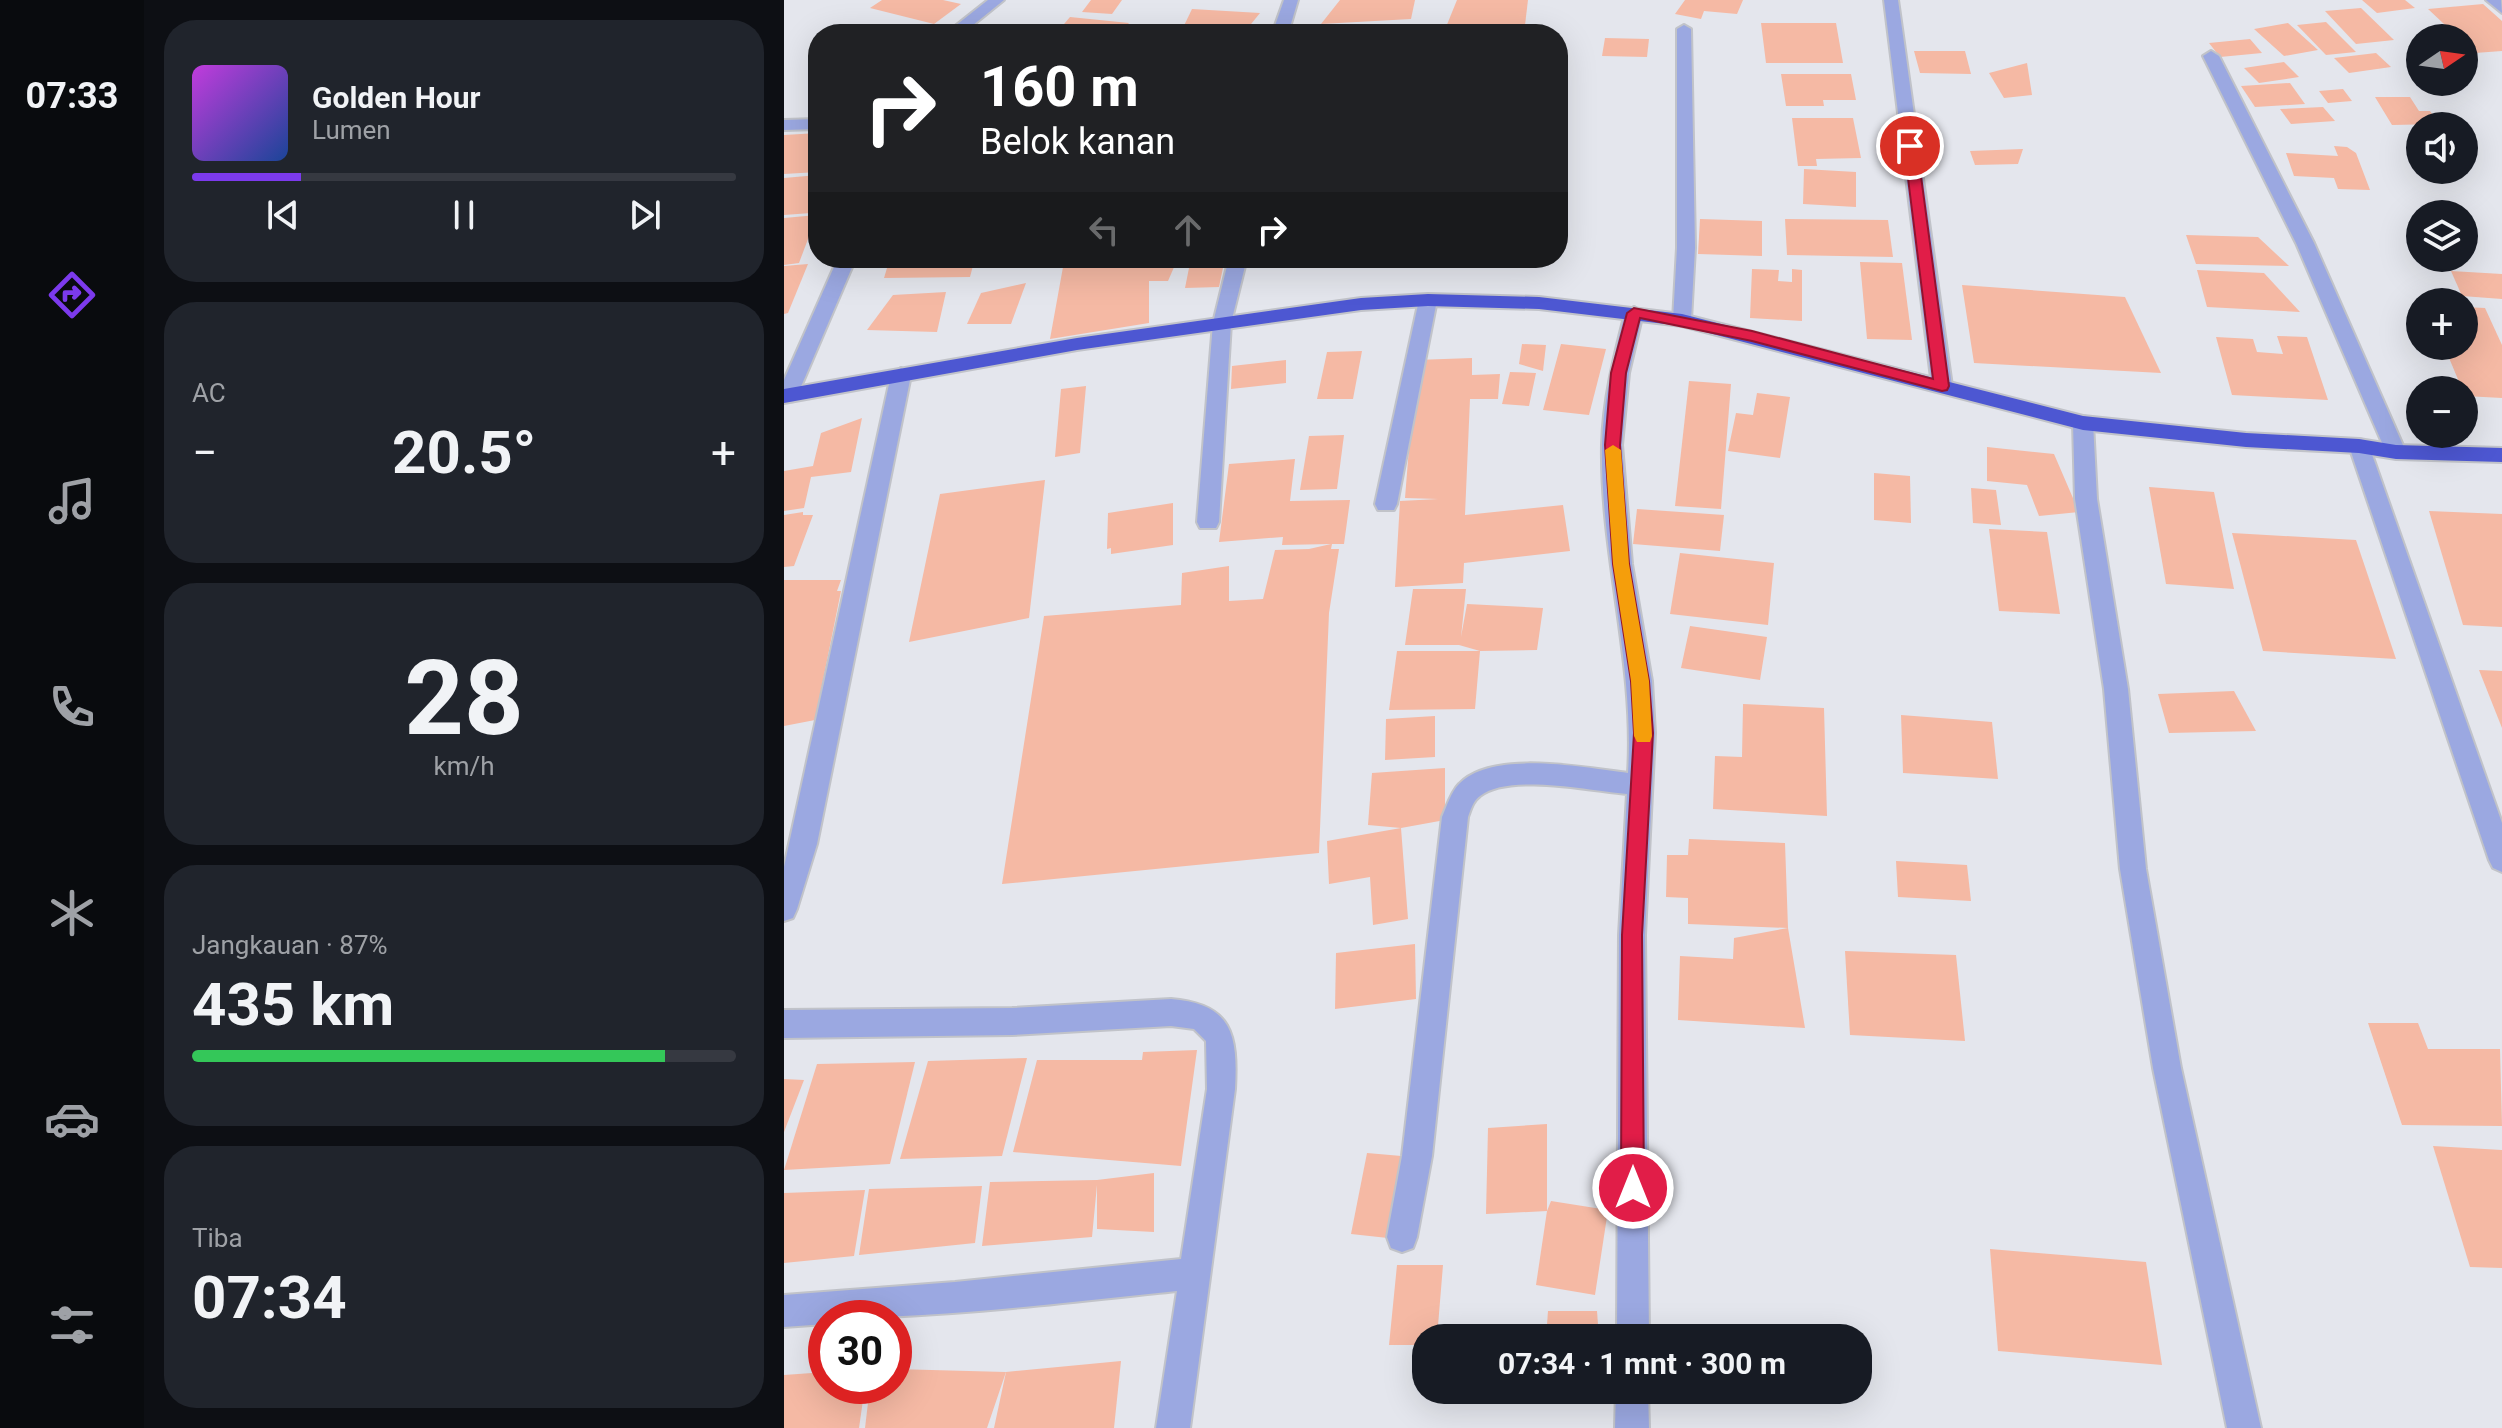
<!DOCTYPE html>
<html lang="id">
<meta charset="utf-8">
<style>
:root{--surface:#171b24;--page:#20242c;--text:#f1f3f6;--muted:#9ea1a6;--line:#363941;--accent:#7c3aed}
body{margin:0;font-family:Roboto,sans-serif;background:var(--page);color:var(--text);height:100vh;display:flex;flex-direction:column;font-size:30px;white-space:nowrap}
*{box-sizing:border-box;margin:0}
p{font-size:26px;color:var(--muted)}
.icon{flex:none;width:44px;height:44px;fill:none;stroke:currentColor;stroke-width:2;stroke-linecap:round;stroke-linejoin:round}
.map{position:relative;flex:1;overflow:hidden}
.side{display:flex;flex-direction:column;gap:20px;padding:20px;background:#0d0f14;width:640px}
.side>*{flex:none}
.top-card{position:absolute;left:24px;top:24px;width:760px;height:244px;border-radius:32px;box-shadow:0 8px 32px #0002;background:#202124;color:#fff;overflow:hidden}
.needle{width:52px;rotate:77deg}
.fabs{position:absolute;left:1622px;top:24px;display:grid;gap:16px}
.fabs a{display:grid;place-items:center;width:72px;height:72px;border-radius:50%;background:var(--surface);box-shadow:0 8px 32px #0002;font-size:40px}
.speed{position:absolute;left:24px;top:1300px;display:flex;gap:16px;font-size:40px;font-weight:700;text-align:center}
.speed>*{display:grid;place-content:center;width:104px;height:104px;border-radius:50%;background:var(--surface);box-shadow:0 8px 32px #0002;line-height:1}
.speed .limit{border:12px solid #d22;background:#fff;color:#111}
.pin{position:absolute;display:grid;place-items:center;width:68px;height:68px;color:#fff;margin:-34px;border:4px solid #fff;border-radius:50%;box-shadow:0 2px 8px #0007}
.me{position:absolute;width:88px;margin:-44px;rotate:0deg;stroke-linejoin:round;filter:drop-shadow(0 0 6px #0008)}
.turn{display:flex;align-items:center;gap:28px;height:168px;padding:0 40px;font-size:36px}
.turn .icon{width:104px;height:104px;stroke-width:2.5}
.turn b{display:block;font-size:56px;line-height:68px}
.lanes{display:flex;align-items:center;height:76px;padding:0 40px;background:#0003;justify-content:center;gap:40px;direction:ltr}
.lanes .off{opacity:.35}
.big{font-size:60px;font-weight:700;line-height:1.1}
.side .widget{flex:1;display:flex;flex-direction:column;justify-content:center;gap:12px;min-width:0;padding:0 28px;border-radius:32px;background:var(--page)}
.side .dial{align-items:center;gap:0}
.dial b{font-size:104px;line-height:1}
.song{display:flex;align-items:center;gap:24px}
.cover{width:96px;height:96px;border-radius:12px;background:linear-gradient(135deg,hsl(290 70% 55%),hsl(220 70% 35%))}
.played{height:8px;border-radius:4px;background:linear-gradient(90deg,var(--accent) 20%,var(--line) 20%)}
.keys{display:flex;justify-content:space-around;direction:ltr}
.heat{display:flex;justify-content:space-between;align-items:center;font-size:44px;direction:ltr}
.charge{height:12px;border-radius:6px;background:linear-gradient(90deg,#34c759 87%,var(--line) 0)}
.trip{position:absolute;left:628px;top:1324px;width:460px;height:80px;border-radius:32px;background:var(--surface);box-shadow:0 8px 32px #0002;font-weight:700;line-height:80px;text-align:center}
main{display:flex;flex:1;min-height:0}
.menu{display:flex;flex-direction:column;width:144px;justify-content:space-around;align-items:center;background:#090b0e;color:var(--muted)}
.menu .icon{width:56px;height:56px}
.menu .current{color:var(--accent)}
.menu b{font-size:36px;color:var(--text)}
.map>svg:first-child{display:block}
</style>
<main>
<nav class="menu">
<b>07:33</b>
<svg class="icon current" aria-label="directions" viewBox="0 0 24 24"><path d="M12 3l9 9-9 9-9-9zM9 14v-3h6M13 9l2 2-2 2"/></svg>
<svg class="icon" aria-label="music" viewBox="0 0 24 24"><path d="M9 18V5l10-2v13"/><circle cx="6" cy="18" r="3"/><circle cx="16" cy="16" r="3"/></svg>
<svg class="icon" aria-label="phone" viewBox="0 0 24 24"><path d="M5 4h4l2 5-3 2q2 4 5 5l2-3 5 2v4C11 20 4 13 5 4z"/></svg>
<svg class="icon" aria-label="climate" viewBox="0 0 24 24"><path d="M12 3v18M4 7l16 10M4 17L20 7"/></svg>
<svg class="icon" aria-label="car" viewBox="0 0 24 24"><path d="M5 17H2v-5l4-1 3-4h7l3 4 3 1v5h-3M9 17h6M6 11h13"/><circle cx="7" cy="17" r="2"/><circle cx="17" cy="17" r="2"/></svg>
<svg class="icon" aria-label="filters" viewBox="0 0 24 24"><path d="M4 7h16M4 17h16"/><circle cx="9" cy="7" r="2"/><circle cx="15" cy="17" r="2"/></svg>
</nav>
<section class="side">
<div class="widget">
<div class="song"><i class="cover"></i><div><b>Golden Hour</b><p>Lumen</p></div></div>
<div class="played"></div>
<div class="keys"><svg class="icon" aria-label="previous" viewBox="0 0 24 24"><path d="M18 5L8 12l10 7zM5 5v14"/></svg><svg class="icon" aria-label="pause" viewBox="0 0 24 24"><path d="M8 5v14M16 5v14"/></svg><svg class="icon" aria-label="next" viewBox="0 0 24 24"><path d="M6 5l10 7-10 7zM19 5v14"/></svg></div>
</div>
<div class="widget"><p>AC</p>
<div class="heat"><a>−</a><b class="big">20.5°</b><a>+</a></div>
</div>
<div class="widget dial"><b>28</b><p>km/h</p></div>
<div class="widget"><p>Jangkauan · 87%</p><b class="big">435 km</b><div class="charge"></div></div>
<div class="widget"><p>Tiba</p><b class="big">07:34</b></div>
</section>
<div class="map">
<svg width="1718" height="1428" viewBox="0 0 1718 1428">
<rect width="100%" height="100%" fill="#e4e6ed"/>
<g fill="#f5b9a4">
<path d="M98 0H159L177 4 150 24 86 8Z"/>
<path d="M307 0H338L328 14 298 12Z"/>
<path d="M556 0H631L627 19 537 24Z"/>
<path d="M673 0H744L741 25 662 27Z"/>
<path d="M901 0H959L953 14 920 11 917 19 891 14Z"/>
<path d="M1578 0H1621L1631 8 1593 13Z"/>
<path d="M1699 4 1718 21V51L1691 53 1680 43V38H1675L1644 9Z"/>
<path d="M1577 8 1610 40 1572 44 1541 11Z"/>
<path d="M408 9 476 13 459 34H396Z"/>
<path d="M286 17 345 23 335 34 275 30Z"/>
<path d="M1542 22 1572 52 1542 55 1513 25Z"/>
<path d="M977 23H1052L1059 63H982Z"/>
<path d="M1504 23 1534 50 1500 56 1470 29Z"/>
<path d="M630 30 629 34H570L572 31Z"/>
<path d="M821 38 865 39 863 57 818 56Z"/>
<path d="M1466 39 1478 53 1436 57 1425 43Z"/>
<path d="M1130 51H1181L1187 74 1136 73Z"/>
<path d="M1592 53 1607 67 1565 73 1550 58Z"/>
<path d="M1500 62 1515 77 1475 83 1460 68Z"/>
<path d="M1243 63 1248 95 1220 98 1205 73Z"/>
<path d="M997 74H1067L1072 100H1039L1040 106H1002Z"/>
<path d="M1506 83 1521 104 1471 107 1457 86Z"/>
<path d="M1559 89 1568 101 1544 103 1535 91Z"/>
<path d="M1591 97H1626L1635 111H1646L1655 124 1608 125Z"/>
<path d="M1539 107 1551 121 1507 124 1496 109Z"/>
<path d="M1008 118H1069L1077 158 1032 159 1033 166H1014Z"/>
<path d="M34 133V172L0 174V135Z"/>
<path d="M1550 146 1563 147 1572 153 1586 190 1554 189 1550 178 1510 176 1502 153 1554 156Z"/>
<path d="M1239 149 1234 164 1191 165 1186 151Z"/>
<path d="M1020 169 1072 172V207L1019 204Z"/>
<path d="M34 175V209L27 213 0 215V178Z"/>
<path d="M33 215 15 263 0 265V218Z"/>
<path d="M916 219 978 221V256L914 254Z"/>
<path d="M1001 219 1104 220 1109 257 1003 255Z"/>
<path d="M1402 235 1474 237 1505 266 1412 264Z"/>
<path d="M106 258H191L186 277 100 278Z"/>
<path d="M340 258H394L384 281H365V323L266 339 279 267Z"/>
<path d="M407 258H441L435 287 401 288Z"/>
<path d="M1076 262 1118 263 1128 340 1083 339Z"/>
<path d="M24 264 4 313 0 314V266Z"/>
<path d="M968 269 995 270 994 281 1008 282V269L1018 270V321L966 318Z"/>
<path d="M1413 270 1480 273 1516 312 1423 307Z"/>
<path d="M1667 271 1718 274V299L1678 296Z"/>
<path d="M242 283 227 324H183L197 293Z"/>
<path d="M1178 285 1341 297 1377 373 1190 363Z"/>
<path d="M162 292 153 332 83 330 109 295Z"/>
<path d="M1680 307 1701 308 1718 345V398L1681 396 1660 346H1680Z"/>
<path d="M1493 336 1523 337 1544 400 1448 395 1432 337 1469 339 1473 352 1499 354Z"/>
<path d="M738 344 762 345 759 371 735 364Z"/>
<path d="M777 344 822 349 805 415 759 410Z"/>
<path d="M578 351 569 399H533L543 352Z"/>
<path d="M688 358V375L716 374 714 399H686L681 515 779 505 786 551 680 563 679 583 611 587 616 501 654 499 621 498 632 360Z"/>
<path d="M502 360V383L447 389 448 366Z"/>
<path d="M726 372 752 373 745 406 718 404Z"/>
<path d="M905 381 947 384 937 509 891 506Z"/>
<path d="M302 386 296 453 271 457 277 389Z"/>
<path d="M973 393 1006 397 996 458 944 451 952 413 969 415Z"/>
<path d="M78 418 67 472 27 477 20 508 0 511V471L29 466 37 433Z"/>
<path d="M560 435 553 489 516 490 525 436Z"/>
<path d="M1203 447 1270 454 1295 512 1255 516 1243 485 1203 481Z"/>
<path d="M511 459 506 501 566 500 560 544H548L547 549H555L545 613 535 853 218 884 260 616 397 605 398 573 445 566V601L479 599 491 550 525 549 547 544 498 545 499 537 435 542 445 464Z"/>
<path d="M1090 473 1126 476 1127 523 1090 520Z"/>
<path d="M261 480 245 618 125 642 156 494Z"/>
<path d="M1365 487 1430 492 1450 589 1382 584Z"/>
<path d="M1187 488 1212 490 1217 525 1189 523Z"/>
<path d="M389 503V545L327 554V548L323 549 324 513Z"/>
<path d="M853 509 940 515 936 551 849 544Z"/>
<path d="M1645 511 1718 514V627L1679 625Z"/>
<path d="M19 512V515H29L10 566 0 567V515Z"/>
<path d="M1205 529 1263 532 1276 614 1215 611Z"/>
<path d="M1448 533 1572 540 1612 659 1479 651Z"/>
<path d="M896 553 990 563 984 625 886 614Z"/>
<path d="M0 580H57L53 591H57L31 720 0 726Z"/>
<path d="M629 589H682L677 637 683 604 759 608 753 650 696 651 675 645H621Z"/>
<path d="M906 626 983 637 976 680 897 668Z"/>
<path d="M613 651H696L691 709 605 710Z"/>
<path d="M1695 670 1718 671V728Z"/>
<path d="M1450 691 1472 731 1385 733 1374 694Z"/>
<path d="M959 704 1040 708 1043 816 929 809 931 756 958 757Z"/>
<path d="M1117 715 1208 722 1214 779 1119 773Z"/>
<path d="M651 716V757L601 760 602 719Z"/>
<path d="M661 768V820L617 828 584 825 588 773Z"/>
<path d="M617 828 624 919 589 925 586 877 545 884 543 841Z"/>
<path d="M905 839 1001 843 1004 928 904 924V898L882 897 883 855H904Z"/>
<path d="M1112 861 1183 865 1187 901 1114 897Z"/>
<path d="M1004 928 1021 1028 894 1020 896 956 949 959 950 938Z"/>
<path d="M631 944 632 999 551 1009 552 953Z"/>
<path d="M1061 951 1172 955 1181 1041 1066 1035Z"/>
<path d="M1584 1023H1634L1644 1049H1716L1718 1126 1618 1125Z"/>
<path d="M413 1050 397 1166 229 1152 253 1060H358L359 1052Z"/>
<path d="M243 1058 218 1156 116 1159 144 1061Z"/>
<path d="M131 1062 106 1164 0 1170 33 1064Z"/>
<path d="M0 1079 20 1080 0 1132Z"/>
<path d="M763 1124V1211L702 1214 704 1128Z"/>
<path d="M1649 1146 1718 1150V1268L1686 1267Z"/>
<path d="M583 1153 629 1157 613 1239 567 1234Z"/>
<path d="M370 1173V1232L313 1229V1185L308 1237 198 1246 206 1182 313 1180Z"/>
<path d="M198 1186 191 1243 75 1255 85 1189Z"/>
<path d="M81 1190 70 1256 0 1263V1193Z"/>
<path d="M767 1201 824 1210 811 1295 752 1285 763 1211Z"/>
<path d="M1206 1249 1362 1262 1378 1365 1214 1351Z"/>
<path d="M613 1265H659L653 1338H642V1345H605Z"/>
<path d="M764 1311H813L815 1338H762Z"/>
<path d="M337 1361 330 1428H210L222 1372Z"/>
<path d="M110 1369 222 1372 203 1428H81L86 1386H110Z"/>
<path d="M42 1372V1386H81L75 1428H0V1375Z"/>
</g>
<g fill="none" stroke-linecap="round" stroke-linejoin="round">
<g stroke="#c1c3c9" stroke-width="4">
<g id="street">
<path d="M204 0H220L178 34H161Z"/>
<path d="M500 0H514L504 34H488Z"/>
<path d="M1100 0H1114L1168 386 1158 393 1148 386Z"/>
<path d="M1702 0H1717L1718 13Z"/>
<path d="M900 25 907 29 911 248 907 320 898 326 889 320 893 248V29Z"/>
<path d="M1427 51 1435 56 1530 243 1622 452 1619 457H1605L1602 452 1512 243 1419 56Z"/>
<path d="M34 119V129L0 130V120Z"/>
<path d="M54 258H72L13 396 10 401 0 402V380Z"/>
<path d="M445 258H463L447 323 435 522 432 528H416L413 522 429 323Z"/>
<path d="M644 294 653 300 613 504 610 510H594L591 504 635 300Z"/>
<path d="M850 307 859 313 845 373 838 445 848 564 868 681 871 733 861 935 865 1338H833L835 935 843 794C808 791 725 773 696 796 689 801 687 809 684 817L648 1156 633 1237 629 1248 618 1252 607 1248 603 1237 618 1156 658 817C663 806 667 792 675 784 708 749 802 768 844 773 851 662 816 555 818 445 819 400 830 356 841 313Z"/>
<path d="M117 368 127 375 33 844 13 909 9 918 0 921V867L107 375Z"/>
<path d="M1299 416 1306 418 1309 423 1313 499 1344 689 1362 869 1397 1068 1477 1428H1443L1369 1068 1336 869 1320 689 1291 499 1289 423 1292 418Z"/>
<path d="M1575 439 1582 441 1585 446 1718 823V872L1709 868 1705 860 1565 446 1568 441Z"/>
<path d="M387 999C448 1004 454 1034 451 1089L406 1428H372L393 1291C276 1303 159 1318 42 1318V1324L0 1327V1295L171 1282 397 1259 423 1089 422 1041 410 1029 387 1026 228 1035 0 1038V1010L228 1008Z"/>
<path d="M832 1390H864L865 1428H831Z"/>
</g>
</g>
<g stroke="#c1c3c9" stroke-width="4">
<path id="highway" d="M644 294 755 297 898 314 1299 416 1462 433 1575 439 1612 445 1718 448V462L1612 459 1575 453 1462 447 1299 430 898 326 755 309 644 306 577 310 293 350 0 403V389L293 338 577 298Z"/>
</g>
<use href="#street" fill="#9ba8e1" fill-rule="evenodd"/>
<use href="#highway" fill="#4d57d2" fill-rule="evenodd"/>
</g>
<path fill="#e11d48" stroke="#92132f" stroke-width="2" d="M1126 142 1133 146 1165 386 1163 390 1158 391 968 341 856 318 842 373 836 445 845 564 865 681 869 733 858 935 860 1188 857 1197 849 1200 841 1197 837 1188 838 935 850 733 847 681 829 564 821 445 827 373 843 313 850 308 968 331 1149 379 1120 146Z"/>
<path fill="#f59e0b" d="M829 445 837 450 845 564 865 681 868 736 866 742H853L850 736 847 681 829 564 821 450Z"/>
</svg>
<div class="fabs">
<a><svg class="needle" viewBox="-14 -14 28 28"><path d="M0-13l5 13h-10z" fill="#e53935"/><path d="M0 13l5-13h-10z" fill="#9ea1a6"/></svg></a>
<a><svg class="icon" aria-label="sound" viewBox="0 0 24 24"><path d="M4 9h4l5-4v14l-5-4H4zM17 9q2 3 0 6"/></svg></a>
<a><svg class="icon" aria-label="layers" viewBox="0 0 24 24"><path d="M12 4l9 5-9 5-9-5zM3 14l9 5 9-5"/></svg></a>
<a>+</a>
<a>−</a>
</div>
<div class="speed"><div class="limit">30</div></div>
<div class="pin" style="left:1126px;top:146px;background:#d93025"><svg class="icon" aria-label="arrive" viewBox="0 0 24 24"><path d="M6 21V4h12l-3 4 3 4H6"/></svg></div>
<svg class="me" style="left:849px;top:1188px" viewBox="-20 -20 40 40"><circle r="17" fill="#e11d48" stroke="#fff" stroke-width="3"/><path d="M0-11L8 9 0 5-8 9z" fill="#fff"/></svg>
<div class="trip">07:34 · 1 mnt · 300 m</div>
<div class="top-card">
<div class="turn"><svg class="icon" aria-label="right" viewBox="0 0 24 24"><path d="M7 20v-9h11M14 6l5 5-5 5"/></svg><div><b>160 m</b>Belok kanan</div></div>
<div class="lanes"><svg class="icon off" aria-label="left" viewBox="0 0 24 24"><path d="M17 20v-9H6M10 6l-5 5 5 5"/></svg><svg class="icon off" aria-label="ahead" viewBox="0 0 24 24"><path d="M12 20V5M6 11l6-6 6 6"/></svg><svg class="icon" aria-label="right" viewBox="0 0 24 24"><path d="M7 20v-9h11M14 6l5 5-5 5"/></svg></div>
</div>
</div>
</main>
